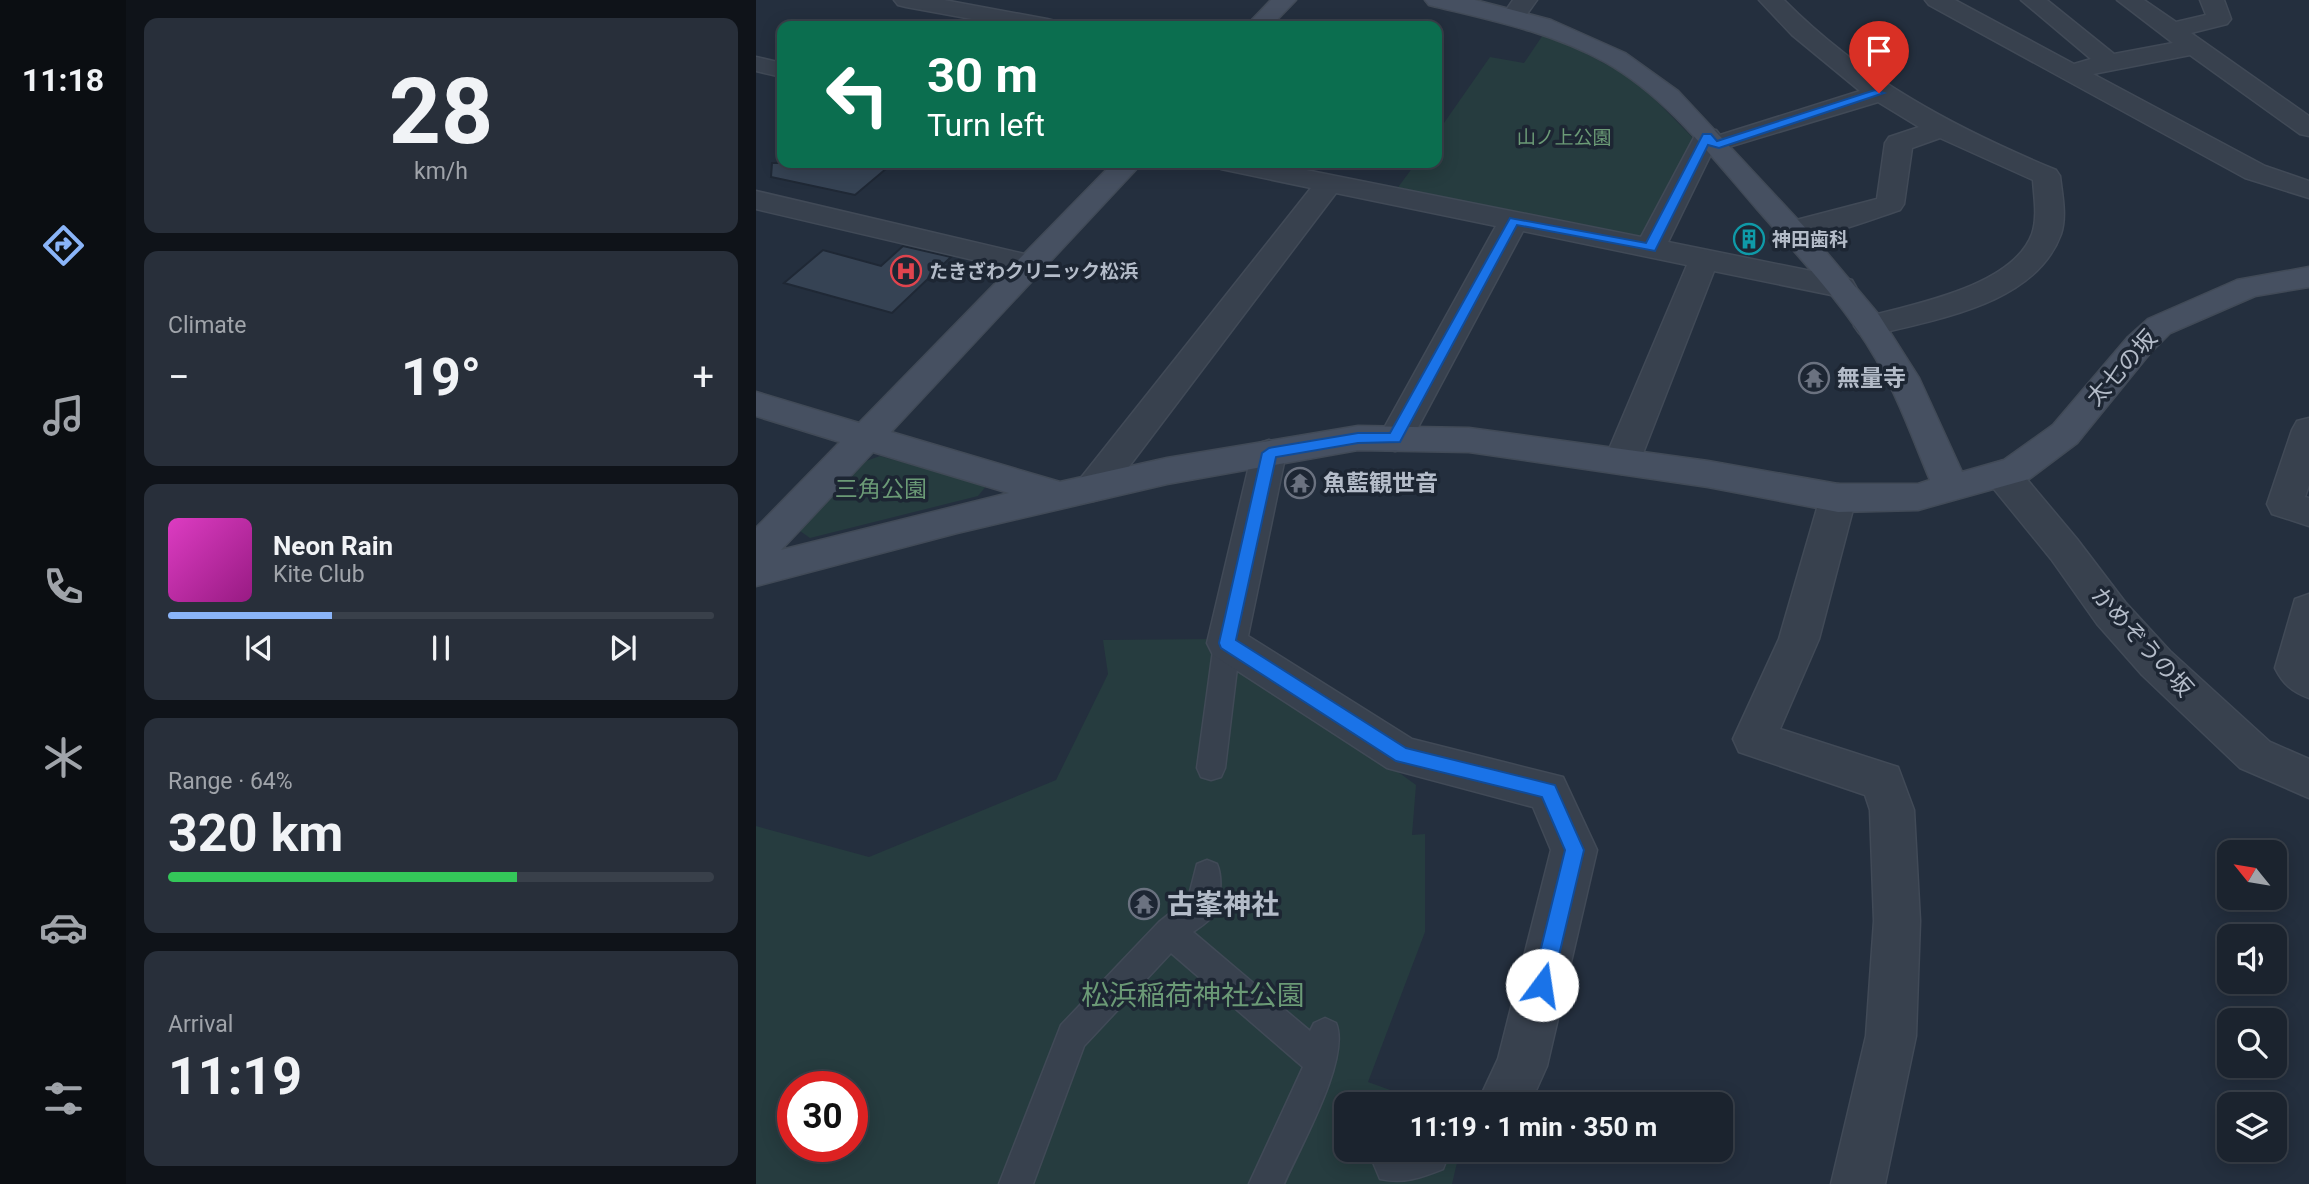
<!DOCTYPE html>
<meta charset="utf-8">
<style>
:root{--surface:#1b232e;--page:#282f3a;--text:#f1f3f6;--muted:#a0a4aa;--line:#39404a;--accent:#8ab4f8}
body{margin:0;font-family:Roboto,"Noto Sans JP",sans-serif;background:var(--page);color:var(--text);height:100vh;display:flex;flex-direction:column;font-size:26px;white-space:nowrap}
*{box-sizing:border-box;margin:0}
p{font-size:23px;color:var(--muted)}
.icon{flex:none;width:38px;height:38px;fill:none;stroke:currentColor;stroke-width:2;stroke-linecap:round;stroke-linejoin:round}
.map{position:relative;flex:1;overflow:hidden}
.drawer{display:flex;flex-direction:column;gap:18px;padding:18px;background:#0f1319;width:630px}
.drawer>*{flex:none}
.top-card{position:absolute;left:21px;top:21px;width:665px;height:147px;border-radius:14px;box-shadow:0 4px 18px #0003,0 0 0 2px var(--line);background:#0b6e4f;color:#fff;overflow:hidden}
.needle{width:46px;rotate:300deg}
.buttons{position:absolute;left:1461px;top:840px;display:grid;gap:14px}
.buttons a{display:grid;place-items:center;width:70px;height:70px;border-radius:14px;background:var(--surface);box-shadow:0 4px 18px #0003,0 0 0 2px var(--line);font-size:35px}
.speed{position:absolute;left:21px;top:1071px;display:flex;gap:14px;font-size:35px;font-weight:700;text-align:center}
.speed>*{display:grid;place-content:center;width:91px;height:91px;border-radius:50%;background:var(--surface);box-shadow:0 4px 18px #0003,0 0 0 2px var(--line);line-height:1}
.speed .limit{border:10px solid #d22;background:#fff;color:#111}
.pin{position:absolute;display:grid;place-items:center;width:60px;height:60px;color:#fff;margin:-72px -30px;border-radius:50% 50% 50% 0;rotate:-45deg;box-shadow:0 0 7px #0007}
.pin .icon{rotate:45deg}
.me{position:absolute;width:77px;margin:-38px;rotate:14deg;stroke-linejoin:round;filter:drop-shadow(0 0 5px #0008)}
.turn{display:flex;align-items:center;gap:24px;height:147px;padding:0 35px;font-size:32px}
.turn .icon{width:91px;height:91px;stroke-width:2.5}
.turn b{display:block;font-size:49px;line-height:60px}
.big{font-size:52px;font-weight:700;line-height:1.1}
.drawer .tile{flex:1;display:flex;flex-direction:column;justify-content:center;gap:10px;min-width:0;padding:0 24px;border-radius:14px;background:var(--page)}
.drawer .dial{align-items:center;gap:0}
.dial b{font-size:91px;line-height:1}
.song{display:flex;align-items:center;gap:21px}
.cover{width:84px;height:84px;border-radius:10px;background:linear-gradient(135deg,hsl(310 70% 55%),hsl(310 70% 35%))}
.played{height:7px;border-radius:4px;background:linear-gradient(90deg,var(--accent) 30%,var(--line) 30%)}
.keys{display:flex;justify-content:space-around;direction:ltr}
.heat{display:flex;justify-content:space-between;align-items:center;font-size:38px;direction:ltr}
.charge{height:10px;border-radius:5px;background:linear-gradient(90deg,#34c759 64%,var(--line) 0)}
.trip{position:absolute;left:578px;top:1092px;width:399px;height:70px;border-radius:14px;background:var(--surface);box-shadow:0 4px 18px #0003,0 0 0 2px var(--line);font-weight:700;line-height:70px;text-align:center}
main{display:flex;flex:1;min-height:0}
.tabs{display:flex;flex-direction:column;width:126px;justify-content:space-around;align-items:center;background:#0b0e12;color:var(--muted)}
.tabs .icon{width:49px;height:49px}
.tabs .current{color:var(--accent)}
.tabs b{font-size:32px;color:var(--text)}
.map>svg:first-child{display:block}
</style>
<main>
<nav class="tabs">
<b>11:18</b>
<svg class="icon current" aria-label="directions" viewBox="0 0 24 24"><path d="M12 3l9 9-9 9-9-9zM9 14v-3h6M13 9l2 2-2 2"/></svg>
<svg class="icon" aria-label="music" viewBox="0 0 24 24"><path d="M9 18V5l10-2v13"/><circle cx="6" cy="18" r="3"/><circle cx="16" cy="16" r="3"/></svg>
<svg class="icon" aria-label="phone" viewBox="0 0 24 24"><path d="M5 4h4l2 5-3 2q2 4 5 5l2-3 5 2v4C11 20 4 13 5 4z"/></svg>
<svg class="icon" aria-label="climate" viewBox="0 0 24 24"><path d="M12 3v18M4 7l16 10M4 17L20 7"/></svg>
<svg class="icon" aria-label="car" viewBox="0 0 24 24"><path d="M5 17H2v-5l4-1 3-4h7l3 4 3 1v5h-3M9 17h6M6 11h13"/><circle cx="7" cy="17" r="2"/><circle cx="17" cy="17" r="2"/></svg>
<svg class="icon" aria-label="filters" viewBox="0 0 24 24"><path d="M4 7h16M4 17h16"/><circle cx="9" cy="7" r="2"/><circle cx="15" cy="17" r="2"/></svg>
</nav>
<section class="drawer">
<div class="tile dial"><b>28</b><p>km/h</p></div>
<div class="tile"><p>Climate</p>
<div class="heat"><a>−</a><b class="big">19°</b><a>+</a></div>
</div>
<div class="tile">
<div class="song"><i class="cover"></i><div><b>Neon Rain</b><p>Kite Club</p></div></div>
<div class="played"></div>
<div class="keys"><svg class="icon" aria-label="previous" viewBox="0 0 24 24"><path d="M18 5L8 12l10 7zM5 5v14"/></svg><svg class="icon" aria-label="pause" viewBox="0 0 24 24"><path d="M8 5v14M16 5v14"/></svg><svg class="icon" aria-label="next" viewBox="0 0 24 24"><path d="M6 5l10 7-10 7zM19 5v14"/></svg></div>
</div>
<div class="tile"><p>Range · 64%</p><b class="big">320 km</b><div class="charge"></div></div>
<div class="tile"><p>Arrival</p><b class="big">11:19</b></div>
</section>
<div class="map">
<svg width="1553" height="1184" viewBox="0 0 1553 1184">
<rect width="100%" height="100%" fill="#242f3e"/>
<g fill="#263c3f" fill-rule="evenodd">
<path d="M789 32 880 80 937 138 888 241 640 190 660 163H681V133L734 57 768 63Z"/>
<path d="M124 456 231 485 222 496 54 538 44 531 110 461Z"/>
<path d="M459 639 660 785 656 835 669 834V932L612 1082 673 1104H590V1150H704L696 1184H0V826L113 857 300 780 352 674 347 640ZM37 1087H96V1146H37Z"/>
</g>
<g fill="#364354" stroke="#1f2835" stroke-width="2">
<path d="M16 163H137L99 195 15 177Z"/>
<path d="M147 246 195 257 136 313 28 283 67 250 125 266Z"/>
</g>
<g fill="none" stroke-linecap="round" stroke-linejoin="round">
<g stroke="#414a57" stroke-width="3">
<g id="lane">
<path d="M471 633 480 636 484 643 469 768 465 777 455 780 445 777 441 768 458 643 462 636Z"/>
<path d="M451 860 461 864C467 878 465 906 455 918 450 923 443 928 437 932L554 1031 558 1023 569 1018 580 1023C595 1059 544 1147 528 1184H493L547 1067 415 953 328 1046 277 1184H243L305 1025 403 922 432 899 441 864Z"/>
</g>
</g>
<g stroke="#414a57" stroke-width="3">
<g id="street">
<path d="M138 0H188L291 19 299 21 303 26H254L150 7 142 5Z"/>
<path d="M757 0H781L766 21H750L746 16Z"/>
<path d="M1003 0H1028C1106 79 1199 128 1300 170L1304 176C1306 194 1311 216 1305 234 1279 306 1177 319 1114 336L1103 333 1098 326 1103 319C1152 305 1256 288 1276 234 1282 217 1278 197 1277 180L1184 138 1156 148 1148 204 1144 210C1113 220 1056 244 1025 236L1020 230 1025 224 1121 199 1129 143 1133 137 1163 127 1122 102 956 152 912 242 1085 277 1096 280 1100 287 1096 294 1085 297 958 271 884 461 878 470 866 474 854 470 848 461 931 265 767 231 651 448 639 451 627 448 622 439 740 226 580 193 350 497 337 501 324 497 319 488 324 479 555 188 465 169 461 163H515L885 237 942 130H960L964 135 1104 91 1036 35Z"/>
<path d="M1169 0H1199L1318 64 1335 59 1265 0H1291L1358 54 1417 43 1361 0H1388L1420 22 1450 15 1444 0H1468L1475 19 1471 24 1435 33 1553 116V136L1544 134 1434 55 1337 74 1509 166 1553 181V198L1489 178 1173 5Z"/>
<path d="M0 57 26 63V77L0 71Z"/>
<path d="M0 191 273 255 284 257 288 264 284 271 273 273 0 209Z"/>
<path d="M1553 418V485L1549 497 1553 498V526L1516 514 1511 504 1536 430 1541 421Z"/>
<path d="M513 440 525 444 530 453 492 636 656 739 807 777 841 850 791 1066 774 1104H721L742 1059 795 850 777 807 631 768 457 655 451 643 496 453 501 444Z"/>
<path d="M1246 461 1259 465 1321 539 1369 602 1414 651 1514 742 1553 759V798L1484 768 1386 675 1341 624 1295 559 1233 483 1228 474 1233 465Z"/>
<path d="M1082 484 1095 488 1100 498 1063 639 1024 729 1142 767 1158 810 1164 921 1160 1036 1129 1184H1075L1110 1036 1118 921 1114 810 1109 795 983 752 977 739 1023 639 1064 498 1069 488Z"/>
<path d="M1553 594V698C1536 692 1527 684 1519 668L1539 599Z"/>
<path d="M621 1150H694L687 1169C664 1178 648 1184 624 1179L616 1160Z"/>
</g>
</g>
<g stroke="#414a57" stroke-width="3">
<g id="secondary">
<path d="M515 0H540L515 26H490Z"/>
<path d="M669 0H719L795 20 869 53 922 91 1055 234 1123 315 1163 378 1206 472 1248 460 1297 425 1372 337 1392 319 1481 280 1553 267V287L1499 296 1414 333 1394 353 1321 443 1273 479 1162 510 1082 512 952 487 713 452 602 450 411 484 201 533 0 586V528L84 442 0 416V392L103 423 357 163H386L135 432 304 482 411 458 602 426 713 428 952 461 1082 484H1162L1174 480C1157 439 1142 397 1120 359 1088 304 1043 257 1001 209 955 156 911 97 849 62 792 31 734 20 673 5ZM117 452 253 493 25 550Z"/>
</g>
</g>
<use href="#lane" fill="#38414e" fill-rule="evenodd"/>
<use href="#street" fill="#38414e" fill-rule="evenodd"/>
<use href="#secondary" fill="#465061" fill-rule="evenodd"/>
</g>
<path fill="#1a73e8" stroke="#114b97" stroke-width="2" d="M1119 90 1128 93 963 148 952 145 899 251 761 225 644 442 602 443 520 457 480 640 650 748 799 785 828 850 796 985 793 992 786 995 779 992 776 985 809 850 786 797 640 761 465 648 463 643 506 453 513 448 602 433H634L754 218 890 243 947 134H955L961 141Z"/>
<defs>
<g id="building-ring" transform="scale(1.575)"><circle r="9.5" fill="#1d2633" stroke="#0f9aa8" stroke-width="1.5"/><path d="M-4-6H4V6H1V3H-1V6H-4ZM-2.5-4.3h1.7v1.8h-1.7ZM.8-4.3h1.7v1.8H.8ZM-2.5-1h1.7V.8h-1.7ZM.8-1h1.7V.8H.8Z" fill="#0f9aa8"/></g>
<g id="hospital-ring" transform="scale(1.575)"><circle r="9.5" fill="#1d2633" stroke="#e0444e" stroke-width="1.5"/><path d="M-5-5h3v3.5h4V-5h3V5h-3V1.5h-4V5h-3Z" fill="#e0444e"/></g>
<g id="temple-ring" transform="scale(1.575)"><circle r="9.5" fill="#1d2633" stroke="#6b7280" stroke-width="1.5"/><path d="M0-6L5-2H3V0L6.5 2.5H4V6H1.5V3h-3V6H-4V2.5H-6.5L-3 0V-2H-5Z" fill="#6b7280"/></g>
</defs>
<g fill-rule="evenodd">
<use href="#building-ring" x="993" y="239"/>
<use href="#hospital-ring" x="150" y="271"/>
<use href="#temple-ring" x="1058" y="378"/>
<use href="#temple-ring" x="544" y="483"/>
<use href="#temple-ring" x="388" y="904"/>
</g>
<g text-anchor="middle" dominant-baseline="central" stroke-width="7" stroke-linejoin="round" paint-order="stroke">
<g font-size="19" fill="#6b9a76" stroke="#1d2633">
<text x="808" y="137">山ノ上公園</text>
</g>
<g font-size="19" font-weight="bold" fill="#b4bcc9" stroke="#1d2633" text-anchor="start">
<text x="1016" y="239">神田歯科</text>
<text x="173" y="271">たきざわクリニック松浜</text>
</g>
<g font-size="23" fill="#b4bcc9" stroke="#1d2633">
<text transform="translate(1366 368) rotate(-48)">太七の坂</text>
<text transform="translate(1386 642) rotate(48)">かめぞうの坂</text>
</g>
<g font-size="23" font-weight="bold" fill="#b4bcc9" stroke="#1d2633" text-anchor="start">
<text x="1081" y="378">無量寺</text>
<text x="567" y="483">魚藍観世音</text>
</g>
<g font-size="23" fill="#6b9a76" stroke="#1d2633">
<text x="125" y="489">三角公園</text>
</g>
<g font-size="28" font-weight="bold" fill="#b4bcc9" stroke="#1d2633" text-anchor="start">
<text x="411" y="904">古峯神社</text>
</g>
<g font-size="28" fill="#6b9a76" stroke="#1d2633">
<text x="437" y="995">松浜稲荷神社公園</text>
</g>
</g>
</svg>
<div class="buttons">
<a><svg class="needle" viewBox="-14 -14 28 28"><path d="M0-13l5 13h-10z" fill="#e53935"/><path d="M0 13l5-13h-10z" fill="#a0a4aa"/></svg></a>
<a><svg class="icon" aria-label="sound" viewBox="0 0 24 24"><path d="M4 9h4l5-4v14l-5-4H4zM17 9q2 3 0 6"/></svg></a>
<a><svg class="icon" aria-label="search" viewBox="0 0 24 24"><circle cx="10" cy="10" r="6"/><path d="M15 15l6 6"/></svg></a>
<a><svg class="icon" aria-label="layers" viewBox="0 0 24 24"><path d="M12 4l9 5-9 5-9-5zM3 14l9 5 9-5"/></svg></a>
</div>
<div class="speed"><div class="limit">30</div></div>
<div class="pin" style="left:1123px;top:93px;background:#d93025"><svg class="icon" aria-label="arrive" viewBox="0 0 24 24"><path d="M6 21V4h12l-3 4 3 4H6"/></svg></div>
<svg class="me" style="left:786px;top:985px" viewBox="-20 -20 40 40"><circle r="19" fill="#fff"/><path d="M0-13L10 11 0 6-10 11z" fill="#1a73e8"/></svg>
<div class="trip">11:19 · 1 min · 350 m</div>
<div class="top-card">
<div class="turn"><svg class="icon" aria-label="left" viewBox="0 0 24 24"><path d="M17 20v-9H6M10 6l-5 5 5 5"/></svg><div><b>30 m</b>Turn left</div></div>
</div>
</div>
</main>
